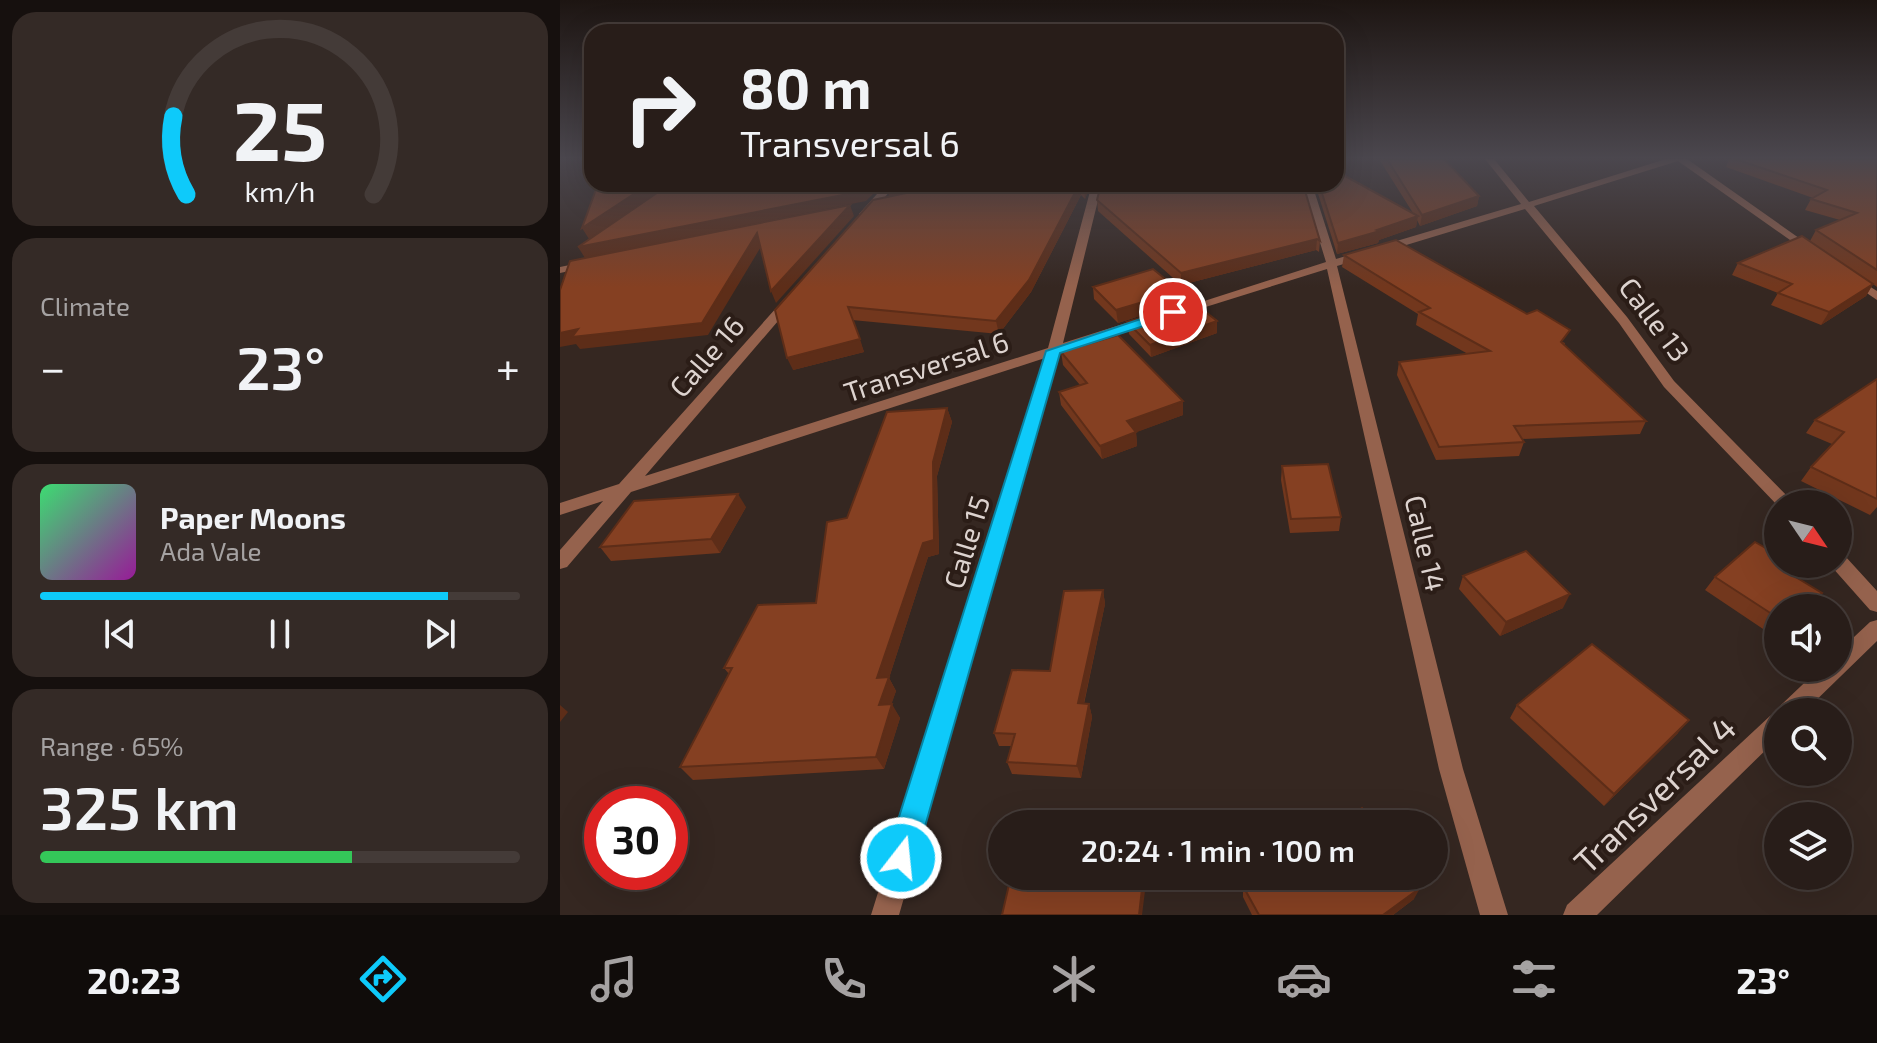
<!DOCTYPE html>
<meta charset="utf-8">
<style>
:root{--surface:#281d19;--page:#342a26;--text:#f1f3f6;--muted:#a5a2a2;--line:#443b38;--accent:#0ecafa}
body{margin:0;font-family:"Exo 2",sans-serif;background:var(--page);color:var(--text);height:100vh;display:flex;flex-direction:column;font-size:30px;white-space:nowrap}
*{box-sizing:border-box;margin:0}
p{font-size:26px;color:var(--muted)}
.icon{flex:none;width:44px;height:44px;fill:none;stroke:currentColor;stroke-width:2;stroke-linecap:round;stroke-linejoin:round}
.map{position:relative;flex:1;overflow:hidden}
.details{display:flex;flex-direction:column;gap:12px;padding:12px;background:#16100e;width:560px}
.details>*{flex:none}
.banner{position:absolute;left:24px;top:24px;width:760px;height:168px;border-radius:24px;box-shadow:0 8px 32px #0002,0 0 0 2px var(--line);background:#281d19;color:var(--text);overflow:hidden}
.needle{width:52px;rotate:125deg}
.tools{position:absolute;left:1204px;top:490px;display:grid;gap:16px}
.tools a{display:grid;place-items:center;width:88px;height:88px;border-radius:50%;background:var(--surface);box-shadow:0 8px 32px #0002,0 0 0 2px var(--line);font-size:40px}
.speed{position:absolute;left:24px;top:786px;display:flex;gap:16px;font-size:40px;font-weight:700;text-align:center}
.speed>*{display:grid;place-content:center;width:104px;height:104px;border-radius:50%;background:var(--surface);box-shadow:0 8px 32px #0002,0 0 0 2px var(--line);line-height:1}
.speed .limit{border:12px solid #d22;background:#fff;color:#111}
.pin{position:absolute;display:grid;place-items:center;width:68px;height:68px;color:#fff;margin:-34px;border:4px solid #fff;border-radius:50%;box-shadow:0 2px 8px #0007}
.me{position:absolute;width:88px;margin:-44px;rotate:16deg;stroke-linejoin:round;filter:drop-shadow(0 0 6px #0008)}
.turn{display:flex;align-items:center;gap:28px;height:168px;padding:0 24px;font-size:36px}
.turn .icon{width:104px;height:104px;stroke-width:2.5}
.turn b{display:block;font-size:56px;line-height:68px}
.big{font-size:60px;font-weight:600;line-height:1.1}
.details .card{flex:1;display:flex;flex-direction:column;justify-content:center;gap:12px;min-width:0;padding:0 28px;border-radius:24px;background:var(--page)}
.details .dial{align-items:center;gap:0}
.dial svg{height:208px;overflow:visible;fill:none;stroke:var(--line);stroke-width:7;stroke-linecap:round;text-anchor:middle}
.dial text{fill:var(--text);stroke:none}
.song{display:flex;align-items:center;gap:24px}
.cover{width:96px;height:96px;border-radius:12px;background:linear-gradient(135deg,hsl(140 70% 55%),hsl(300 70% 35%))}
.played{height:8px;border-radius:4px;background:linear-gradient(90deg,var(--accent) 85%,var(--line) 85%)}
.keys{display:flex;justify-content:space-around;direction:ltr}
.heat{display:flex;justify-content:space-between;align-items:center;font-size:44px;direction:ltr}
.charge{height:12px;border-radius:6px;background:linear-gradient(90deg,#34c759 65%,var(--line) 0)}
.trip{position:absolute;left:428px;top:810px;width:460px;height:80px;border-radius:40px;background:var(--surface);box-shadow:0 8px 32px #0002,0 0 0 2px var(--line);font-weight:600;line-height:80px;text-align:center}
.menu{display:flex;height:128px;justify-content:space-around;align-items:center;background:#100c0a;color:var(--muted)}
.menu .icon{width:56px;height:56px}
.menu .selected{color:var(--accent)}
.menu b{font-size:36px;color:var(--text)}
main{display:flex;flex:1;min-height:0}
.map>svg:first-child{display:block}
</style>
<main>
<section class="details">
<div class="card dial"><svg viewBox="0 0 100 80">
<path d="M14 69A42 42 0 1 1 86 69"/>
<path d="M14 69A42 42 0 0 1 9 39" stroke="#0ecafa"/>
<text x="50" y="56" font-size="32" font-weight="700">25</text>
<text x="50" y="72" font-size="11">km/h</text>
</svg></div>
<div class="card"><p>Climate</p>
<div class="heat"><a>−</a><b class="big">23°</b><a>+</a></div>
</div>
<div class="card">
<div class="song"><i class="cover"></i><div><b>Paper Moons</b><p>Ada Vale</p></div></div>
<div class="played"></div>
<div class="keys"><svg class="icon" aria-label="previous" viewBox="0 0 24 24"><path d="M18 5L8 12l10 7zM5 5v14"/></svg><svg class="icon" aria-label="pause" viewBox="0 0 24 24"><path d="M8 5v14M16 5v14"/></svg><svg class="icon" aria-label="next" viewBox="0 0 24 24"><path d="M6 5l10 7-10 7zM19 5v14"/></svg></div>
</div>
<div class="card"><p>Range · 65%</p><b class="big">325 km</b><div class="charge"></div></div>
</section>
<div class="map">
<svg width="1317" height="915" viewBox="0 0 1317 915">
<rect width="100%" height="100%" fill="#352721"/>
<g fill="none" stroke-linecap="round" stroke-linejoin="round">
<g fill="#95624d" fill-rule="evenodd">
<path d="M925 159H934L969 202 1106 159H1127L1256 250 1247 252 1118 161 974 206 1067 317 1114 381 1235 504H1218V506L1104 387 1059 323 965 209 777 266 903 769 948 915H920L879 769 767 269 620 315 616 316 610 312 766 262 742 184H752L776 259 961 204Z"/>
<path d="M326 184H336L307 218H299V214Z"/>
<path d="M532 184H542L503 343 582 318H590L592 321 500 353 339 915H311L485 358 71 492 7 567 0 569V550L43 501 0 515V503L59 484 226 297H234L236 300 85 476 488 348Z"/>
<path d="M29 261 33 262V266L0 273V267Z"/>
<path d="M1293 276 1317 291V300L1289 281 1287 279Z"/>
<path d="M1278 554 1285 556 1317 591V612L1310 610 1271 566 1270 564H1278Z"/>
<path d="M1317 620V641L1244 712H1218V738L1037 915H1003L1007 905 1210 716 1218 712 1221 705 1260 668H1278V652L1310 622Z"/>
</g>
</g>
<g fill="#72371d">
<path d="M819 159H884L919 196 917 206 860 226 857 220 856 227 819 240 818 243 777 254 755 184H776L853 213Z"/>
<path d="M1169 159H1317V287L1313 284 1306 296 1261 325 1211 305 1218 293 1172 275 1178 263 1250 241 1256 230 1280 220 1245 210 1251 199 1253 198 1166 167Z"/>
<path d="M328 184H531L525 199 521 195 471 292 439 334 292 320 304 352 233 370 356 191Z"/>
<path d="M743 184 760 241 759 252 756 250 621 285 538 211 537 200Z"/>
<path d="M784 255 1005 343 1004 345 1086 421 1080 434 962 439 964 442 959 456 876 460 837 375 839 362 908 354 856 325 858 314 782 267Z"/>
<path d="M533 287 620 291V303L558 323 534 299Z"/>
<path d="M567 322 657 333 591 357 569 334Z"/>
<path d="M501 352 623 401V415L576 432 577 446 542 459 501 405 499 392 520 385 503 365Z"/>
<path d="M1317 379V507L1310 515 1241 481 1251 467 1272 444 1246 433 1255 420Z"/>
<path d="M387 408 392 422 377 476 379 554 368 557 329 678 336 691 331 704 340 718 324 769 133 780 120 767 169 674 164 668 256 603 287 518Z"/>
<path d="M722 466 781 517 779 531 730 533 721 480Z"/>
<path d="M186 507 160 553 51 561 40 547Z"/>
<path d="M1237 567 1231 574 1218 608V639L1145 590 1155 577Z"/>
<path d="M903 576 1003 608 940 636 899 589Z"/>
<path d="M543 590 545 604 524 704H529L532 717 521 778 452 774 447 762 451 746H439L434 733 490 671Z"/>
<path d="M957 705 1118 733 1044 806 950 718Z"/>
<path d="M683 886 854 899 833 915H692L683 897Z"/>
</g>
<g fill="#5d2d18">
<path d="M89 184H110L29 239 22 228Z"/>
<path d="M310 184H323L306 201 25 258 18 247Z"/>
<path d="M336 184H391L329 196 326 186Z"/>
<path d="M525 184H531L525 199 524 188Z"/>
<path d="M519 185 521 195 471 292 439 334 436 321Z"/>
<path d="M919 196 917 206 860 226 862 215Z"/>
<path d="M290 205 294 216 216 303 211 291Z"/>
<path d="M858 216 856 227 819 240 818 243 777 254 778 243Z"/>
<path d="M197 233 202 245 148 335 20 349 16 344 0 347V333Z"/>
<path d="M757 239 756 250 621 285V273Z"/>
<path d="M1313 284 1306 296 1261 325 1269 312Z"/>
<path d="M620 291V303L558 323 556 310Z"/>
<path d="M657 321V333L591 357 590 345Z"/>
<path d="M300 339 304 352 233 370 227 358Z"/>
<path d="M623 401V415L569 435 567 421Z"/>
<path d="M387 408 392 422 377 476 379 554 368 557 329 678 336 691 327 718 319 705 317 678Z"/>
<path d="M576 432 577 446 542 459 540 446Z"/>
<path d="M178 494 186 507 160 553 151 539Z"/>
<path d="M543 590 545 604 521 716 518 703Z"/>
<path d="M1010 594 1003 608 940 636 946 622Z"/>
<path d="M332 704 340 718 324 769 316 757Z"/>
<path d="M529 704 532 717 521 778 517 766Z"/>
<path d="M0 705 8 712 0 722Z"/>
<path d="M1129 720 1118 733 1044 806 1054 794Z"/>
<path d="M583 880 585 891 582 915H579Z"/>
<path d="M860 888 854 899 833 915H823Z"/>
</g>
<g fill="#854022" stroke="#5d2d18" stroke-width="2">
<path d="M827 159H884L919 196 862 215Z"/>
<path d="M1175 159H1317V270L1256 230 1297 213 1251 199 1267 190Z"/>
<path d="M776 171 858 216 817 230 820 231 778 243 759 184H776Z"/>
<path d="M38 184H89L22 228Z"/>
<path d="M110 184H310L303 191 18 247Z"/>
<path d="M389 184H525L524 188 519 185 469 280 436 321 288 307 300 339 227 358 215 310 313 200Z"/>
<path d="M541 184H743L760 241 757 239 621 273 537 200Z"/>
<path d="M290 205 211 291 197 233 142 323 12 337 18 329 0 333V290L10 261Z"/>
<path d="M1242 236 1313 284 1269 312 1218 293 1232 284 1178 263Z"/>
<path d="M836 240 967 314 977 310 1010 330 1001 342 1086 421 954 426 964 442 879 447 839 362 930 351 859 312 870 308 784 255Z"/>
<path d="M593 269 620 291 556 310 533 287Z"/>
<path d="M633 302 657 321 590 345 567 322Z"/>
<path d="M558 335 623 401 567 421 576 432 540 446 499 392 527 383 501 352Z"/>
<path d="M1317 379V499L1251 467 1284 432 1255 420Z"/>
<path d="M387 408 373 462 374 540 363 543 317 678 329 677 319 705 332 704 316 757 120 767 172 668H164L198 605 256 603 267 522 287 518 327 412Z"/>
<path d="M768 464 781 517 731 519 722 466Z"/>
<path d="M178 494 151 539 40 547 74 501Z"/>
<path d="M1195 542 1218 555V564H1232L1237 567 1229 573 1262 593 1248 608H1218V618L1155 577Z"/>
<path d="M966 551 1010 594 946 622 903 576Z"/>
<path d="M543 590 518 703 529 704 517 766 447 762 455 734 434 733 452 670 490 671 504 591Z"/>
<path d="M1032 644 1129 720 1054 794 957 705Z"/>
<path d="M802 808 814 824H778Z"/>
<path d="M451 876 583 880 579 915H442Z"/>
<path d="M699 876H851L860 888 823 915H699L683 886Z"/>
</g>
<linearGradient id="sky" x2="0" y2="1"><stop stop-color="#1d1512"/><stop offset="0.55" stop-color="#4b474e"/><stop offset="1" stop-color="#4b474e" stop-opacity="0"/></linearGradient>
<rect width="1317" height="287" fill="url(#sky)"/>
<path fill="#0ecafa" stroke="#0983a2" stroke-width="2" d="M613 308 618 309V315L500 353 356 858 352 869 341 873 331 869 326 858 486 351Z"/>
<g text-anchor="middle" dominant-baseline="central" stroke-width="8" stroke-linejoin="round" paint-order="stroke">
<g font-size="28" fill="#ddd3cf" stroke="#2b1d17">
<text transform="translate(1095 319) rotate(53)">Calle 13</text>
<text transform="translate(146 356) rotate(-49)">Calle 16</text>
<text transform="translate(366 366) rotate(-18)">Transversal 6</text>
<text transform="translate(406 542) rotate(-73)">Calle 15</text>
<text transform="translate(866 543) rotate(77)">Calle 14</text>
</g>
<g font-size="34" fill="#ddd3cf" stroke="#2b1d17">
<text transform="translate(1094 794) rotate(-44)">Transversal 4</text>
</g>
</g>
</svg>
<div class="tools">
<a><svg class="needle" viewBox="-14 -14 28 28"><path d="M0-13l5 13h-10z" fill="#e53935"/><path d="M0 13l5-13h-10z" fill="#a5a2a2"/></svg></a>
<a><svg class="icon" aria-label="sound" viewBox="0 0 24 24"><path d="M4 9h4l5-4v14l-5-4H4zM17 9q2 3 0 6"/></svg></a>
<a><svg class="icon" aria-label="search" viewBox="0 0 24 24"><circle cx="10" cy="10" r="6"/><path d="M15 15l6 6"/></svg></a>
<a><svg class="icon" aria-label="layers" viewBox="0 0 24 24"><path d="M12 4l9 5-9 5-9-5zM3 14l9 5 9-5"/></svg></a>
</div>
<div class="speed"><div class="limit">30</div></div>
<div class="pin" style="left:613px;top:312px;background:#d93025"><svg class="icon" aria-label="arrive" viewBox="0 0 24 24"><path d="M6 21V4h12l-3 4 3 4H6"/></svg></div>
<svg class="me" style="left:341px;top:858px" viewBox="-20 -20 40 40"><circle r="17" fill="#0ecafa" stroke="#fff" stroke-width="3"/><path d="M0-11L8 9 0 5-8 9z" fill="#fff"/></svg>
<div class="trip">20:24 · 1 min · 100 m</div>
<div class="banner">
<div class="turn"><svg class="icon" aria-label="right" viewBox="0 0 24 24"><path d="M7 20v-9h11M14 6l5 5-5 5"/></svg><div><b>80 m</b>Transversal 6</div></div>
</div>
</div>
</main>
<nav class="menu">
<b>20:23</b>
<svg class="icon selected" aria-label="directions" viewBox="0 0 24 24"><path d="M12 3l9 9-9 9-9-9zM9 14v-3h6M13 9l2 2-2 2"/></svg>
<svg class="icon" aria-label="music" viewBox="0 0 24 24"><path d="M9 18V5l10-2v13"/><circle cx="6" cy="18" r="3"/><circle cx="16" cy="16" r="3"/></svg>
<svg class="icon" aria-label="phone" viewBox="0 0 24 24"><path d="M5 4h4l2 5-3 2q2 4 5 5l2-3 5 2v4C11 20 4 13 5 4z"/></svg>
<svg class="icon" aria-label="climate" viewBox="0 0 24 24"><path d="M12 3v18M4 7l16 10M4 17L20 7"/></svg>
<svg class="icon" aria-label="car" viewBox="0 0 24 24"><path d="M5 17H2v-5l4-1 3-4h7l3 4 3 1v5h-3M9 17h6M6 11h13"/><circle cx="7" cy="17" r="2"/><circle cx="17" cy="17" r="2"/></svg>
<svg class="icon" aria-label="filters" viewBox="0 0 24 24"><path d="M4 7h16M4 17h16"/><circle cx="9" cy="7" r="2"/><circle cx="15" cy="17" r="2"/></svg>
<b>23°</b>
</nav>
